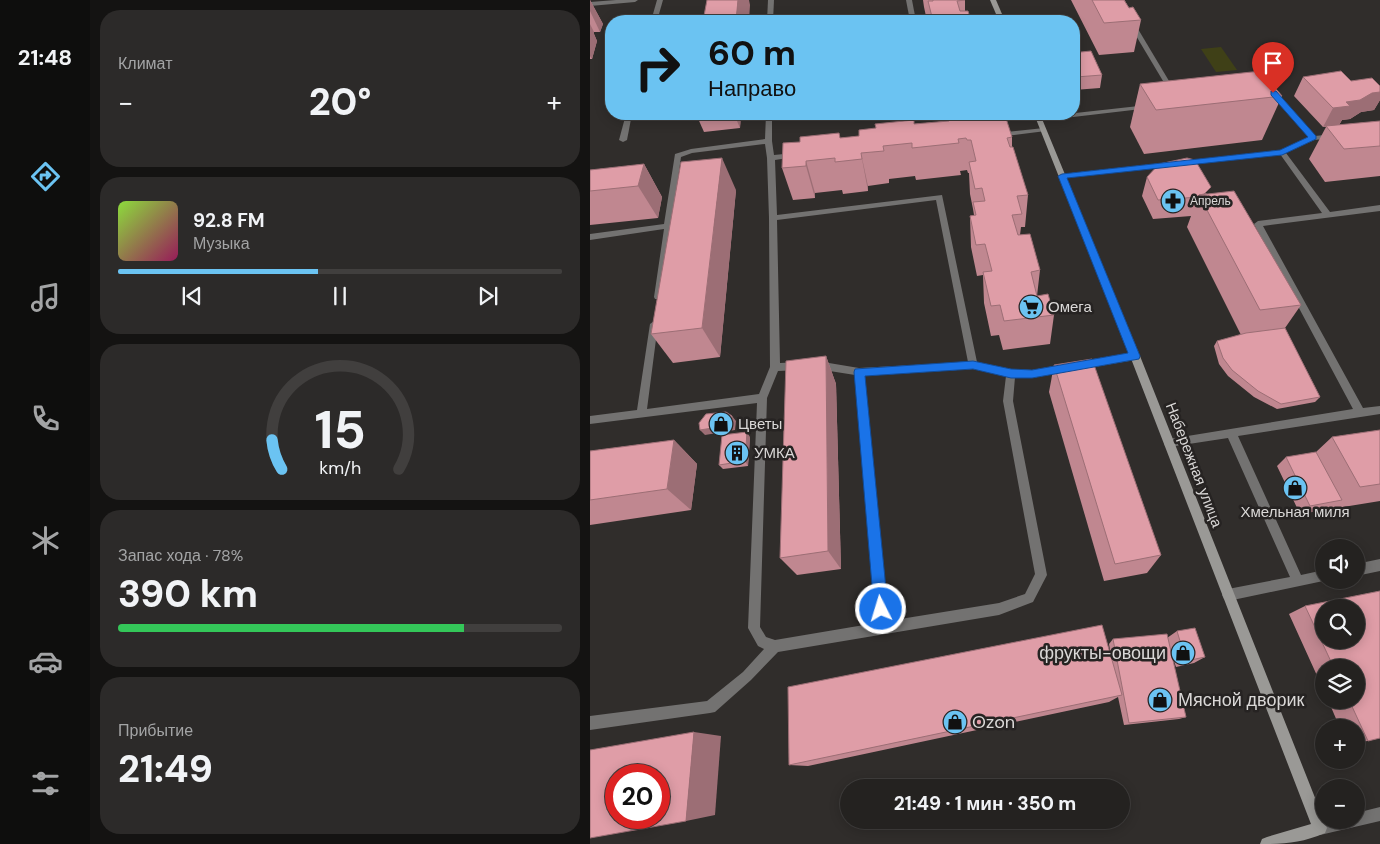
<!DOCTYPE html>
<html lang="ru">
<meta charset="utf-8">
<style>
:root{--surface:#242220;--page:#2c2a29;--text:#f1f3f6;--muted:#a3a4a5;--line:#413f3e;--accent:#6bc3f2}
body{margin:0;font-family:"DM Sans",sans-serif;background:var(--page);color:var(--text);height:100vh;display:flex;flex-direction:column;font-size:19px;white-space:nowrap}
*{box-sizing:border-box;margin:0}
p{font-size:16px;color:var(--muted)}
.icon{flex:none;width:28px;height:28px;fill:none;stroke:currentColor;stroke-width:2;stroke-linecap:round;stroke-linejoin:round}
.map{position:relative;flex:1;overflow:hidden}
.details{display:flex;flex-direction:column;gap:10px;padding:10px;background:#141312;width:500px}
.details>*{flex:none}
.hud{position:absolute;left:15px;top:15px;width:475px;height:105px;border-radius:20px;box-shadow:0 2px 12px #0003,0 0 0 1px var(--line);background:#6bc3f2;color:#111;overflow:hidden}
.tools{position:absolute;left:725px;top:539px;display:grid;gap:10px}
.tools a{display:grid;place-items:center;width:50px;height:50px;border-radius:50%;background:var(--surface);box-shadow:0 2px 12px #0003,0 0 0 1px var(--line);font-size:25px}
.speed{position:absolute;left:15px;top:764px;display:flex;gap:10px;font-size:25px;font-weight:700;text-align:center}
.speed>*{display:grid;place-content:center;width:65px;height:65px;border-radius:50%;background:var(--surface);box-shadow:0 2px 12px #0003,0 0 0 1px var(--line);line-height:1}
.speed .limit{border:8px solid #d22;background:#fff;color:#111}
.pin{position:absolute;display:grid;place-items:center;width:42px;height:42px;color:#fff;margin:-51px -21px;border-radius:50% 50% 50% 0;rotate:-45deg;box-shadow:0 0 5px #0007}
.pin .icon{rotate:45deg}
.me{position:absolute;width:55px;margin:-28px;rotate:355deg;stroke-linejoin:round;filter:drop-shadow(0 0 4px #0008)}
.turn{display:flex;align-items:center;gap:18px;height:105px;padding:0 20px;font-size:22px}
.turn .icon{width:65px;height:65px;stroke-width:2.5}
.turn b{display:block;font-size:35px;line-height:42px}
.big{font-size:38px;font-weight:800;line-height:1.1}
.details .widget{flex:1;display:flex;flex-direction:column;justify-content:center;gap:8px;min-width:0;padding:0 18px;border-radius:20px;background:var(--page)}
.details .dial{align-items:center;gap:0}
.dial svg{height:130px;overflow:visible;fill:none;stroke:var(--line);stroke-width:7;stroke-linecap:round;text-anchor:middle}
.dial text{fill:var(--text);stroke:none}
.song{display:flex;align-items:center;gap:15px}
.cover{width:60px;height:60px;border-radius:8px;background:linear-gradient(135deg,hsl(90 70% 55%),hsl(330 70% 35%))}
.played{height:5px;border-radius:2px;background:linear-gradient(90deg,var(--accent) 45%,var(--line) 45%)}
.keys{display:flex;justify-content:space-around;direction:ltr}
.heat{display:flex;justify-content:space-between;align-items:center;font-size:28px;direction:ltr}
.charge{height:8px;border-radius:4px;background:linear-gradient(90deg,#34c759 78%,var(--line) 0)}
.trip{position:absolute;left:250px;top:779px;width:290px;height:50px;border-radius:25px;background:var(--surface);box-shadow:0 2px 12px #0003,0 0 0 1px var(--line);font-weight:800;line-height:50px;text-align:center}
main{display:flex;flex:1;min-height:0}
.tab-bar{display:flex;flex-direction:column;width:90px;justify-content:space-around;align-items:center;background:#0e0e0d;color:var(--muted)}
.tab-bar .icon{width:35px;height:35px}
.tab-bar .on{color:var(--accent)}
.tab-bar b{font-size:22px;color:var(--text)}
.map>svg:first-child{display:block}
</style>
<main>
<nav class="tab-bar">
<b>21:48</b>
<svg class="icon on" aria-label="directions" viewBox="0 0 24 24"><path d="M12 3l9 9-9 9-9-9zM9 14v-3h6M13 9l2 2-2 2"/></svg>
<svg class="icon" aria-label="music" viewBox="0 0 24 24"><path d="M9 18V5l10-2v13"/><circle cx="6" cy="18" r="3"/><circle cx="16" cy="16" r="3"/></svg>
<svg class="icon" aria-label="phone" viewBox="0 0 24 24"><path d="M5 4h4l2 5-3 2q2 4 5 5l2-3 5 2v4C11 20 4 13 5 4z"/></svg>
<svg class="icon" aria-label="climate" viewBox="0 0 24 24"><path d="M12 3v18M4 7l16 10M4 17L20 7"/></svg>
<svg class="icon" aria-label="car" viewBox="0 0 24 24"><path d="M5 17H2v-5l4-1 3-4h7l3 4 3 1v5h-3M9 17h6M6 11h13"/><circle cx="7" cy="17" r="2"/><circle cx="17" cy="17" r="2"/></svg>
<svg class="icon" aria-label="filters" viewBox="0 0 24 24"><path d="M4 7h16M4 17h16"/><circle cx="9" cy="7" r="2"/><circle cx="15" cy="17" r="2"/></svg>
</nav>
<section class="details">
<div class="widget"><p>Климат</p>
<div class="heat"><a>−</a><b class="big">20°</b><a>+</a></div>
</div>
<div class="widget">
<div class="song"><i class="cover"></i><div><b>92.8 FM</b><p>Музыка</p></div></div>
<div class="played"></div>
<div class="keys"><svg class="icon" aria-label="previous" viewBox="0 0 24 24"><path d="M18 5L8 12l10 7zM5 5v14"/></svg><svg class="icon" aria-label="pause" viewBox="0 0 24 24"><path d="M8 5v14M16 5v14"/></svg><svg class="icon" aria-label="next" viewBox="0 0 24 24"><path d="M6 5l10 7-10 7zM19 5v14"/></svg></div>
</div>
<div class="widget dial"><svg viewBox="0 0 100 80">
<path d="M14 69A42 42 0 1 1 86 69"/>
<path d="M14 69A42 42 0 0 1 8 51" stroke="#6bc3f2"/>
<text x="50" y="56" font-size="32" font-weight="700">15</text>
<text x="50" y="72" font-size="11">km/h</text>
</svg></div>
<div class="widget"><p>Запас хода · 78%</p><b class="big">390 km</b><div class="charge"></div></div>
<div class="widget"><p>Прибытие</p><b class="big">21:49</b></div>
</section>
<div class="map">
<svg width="790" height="844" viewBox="0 0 790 844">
<rect width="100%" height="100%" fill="#302d2b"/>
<path fill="#3f4017" d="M631 47 647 70 626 72 611 49Z"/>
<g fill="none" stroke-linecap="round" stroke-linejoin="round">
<g fill="#737271" fill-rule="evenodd">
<path d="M26 0H48L45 2 0 6V2Z"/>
<path d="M67 0H73L67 21H61Z"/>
<path d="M178 0H184L183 21H177Z"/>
<path d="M316 0H322L326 21H320Z"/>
<path d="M540 23 545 24 585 91 584 92 579 91 539 24Z"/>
<path d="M681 91 685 92 725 136 744 134 748 136 744 138 724 140 696 153 740 212 790 205V211L673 226 773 408 790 406V414L648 436 711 575 734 570V580H738L638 601 634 599 632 595 634 591 638 589 700 577 638 438 579 447 575 446 574 443 575 440 579 439 763 409 664 224 668 221 732 213 690 154 472 178 468 176 472 174 691 150 719 137 681 95 679 94V92Z"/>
<path d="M558 105 561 107 560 108 449 121 446 119 449 117Z"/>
<path d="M36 114H42L37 140 33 142 29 140Z"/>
<path d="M176 114H182V141L184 155 204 153 208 155 204 157 185 160 187 215 352 195 387 362 421 369 442 370 475 364 478 365 480 368 478 371 475 372 442 378 425 377 423 401 457 575 443 602 409 615 188 652 161 680 125 712 120 713 0 730V716L117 701 153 672 174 649 168 646 158 628 167 403 0 424V416L47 410 60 324 64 321 68 324 57 409 169 394 180 367 179 218 177 158 175 144 102 153 91 157 71 299H65L64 297 74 229 0 240V234L74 224 85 154 101 149 175 139ZM346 200 378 362 269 368 227 361 222 365 227 369 265 375 286 623 185 640 176 637 170 627 177 398 188 371 210 370 215 366 210 362 190 363 187 220ZM383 369 416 376 413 401 445 574 435 594 409 603 298 621 274 376Z"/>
<path d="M454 128 456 129V131L408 137 404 135 408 133Z"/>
<path d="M545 352 550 356 545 360 492 369 487 365 492 361Z"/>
<path d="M790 559V571L766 576V564Z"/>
<path d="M790 807V821L730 835 725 833 723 828 725 823 734 820H766V813Z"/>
</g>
<g fill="#9a9996" fill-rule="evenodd">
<path d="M400 0H406L415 21H409Z"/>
<path d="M444 114H450L550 356 737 828 735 833C711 843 696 844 670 844L672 839 677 837 721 824 540 356Z"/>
</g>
</g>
<g fill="#c08790" fill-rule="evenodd">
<path d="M0 0 13 24 10 32H4V34L7 41 2 59H0Z"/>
<path d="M333 0H375V11L381 21H337L334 7Z"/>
<path d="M481 0H535V1L539 8 551 20 544 52 509 55Z"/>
<path d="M484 48 512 75 510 88 484 90Z"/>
<path d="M713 77 761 81 790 86V100L784 110 771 112 760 119 752 120 749 125 790 121V176L735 182 719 159 736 127H733L704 96Z"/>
<path d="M550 84 692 96 672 140 554 154 540 127Z"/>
<path d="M106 114H151L150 128 114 132Z"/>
<path d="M385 114H408V116L422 137V147L438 195 435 227H431L430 235 450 270 447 296 464 315 460 344 413 350 409 335 401 336 394 303 393 275 387 276 381 247 380 216 384 215 383 209 380 194 379 173H378L377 170 370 171 371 175 326 180 325 176 299 179V183L278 186V191L253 194 252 190 225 193V198L203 200 192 168 251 138 269 136 324 124 358 121 357 116Z"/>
<path d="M54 164 72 197 68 218 0 225V170Z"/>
<path d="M557 177 618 194 711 305 695 328 730 397 725 402 687 409 664 397 638 376 629 364 624 346 627 341 651 335 597 227 601 216 563 219 552 196Z"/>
<path d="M146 190 130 357 83 363 61 334Z"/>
<path d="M236 356 246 384 251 569 207 575 190 558Z"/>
<path d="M464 365 571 555 557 573 514 581 459 392Z"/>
<path d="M790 430V501L710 514 687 466 696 457 726 452 742 437Z"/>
<path d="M160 437 158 466 133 469 129 465Z"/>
<path d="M84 440 107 464 101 510 0 525V451Z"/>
<path d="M790 591V738L778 741 766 742V728H750L738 700H766V668H734V691L699 614 715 606ZM734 608H766V640H734Z"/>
<path d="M587 631 615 657 604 663 586 667 579 645 596 717 589 719 534 725 528 697 519 702 218 766 199 765 521 656 519 644 523 639 577 638Z"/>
</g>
<g fill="#9c6e75">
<path d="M0 0 13 24 10 32 0 11Z"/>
<path d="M148 0H159L160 5 159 21H146Z"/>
<path d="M0 24 4 32V34L7 41 2 59 0 56Z"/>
<path d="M790 92V100L784 110 771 112 760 119 752 120 749 125 733 127 743 108 756 102 782 93Z"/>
<path d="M144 114H151L150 128Z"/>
<path d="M271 153 278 186V191L272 159Z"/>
<path d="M132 158 146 190 130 357 112 328Z"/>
<path d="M216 161 225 193V198L216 166Z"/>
<path d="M54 164 72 197 68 218 48 186Z"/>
<path d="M236 356 246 384 251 569 238 551Z"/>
<path d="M142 416 146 421 145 430 115 435 110 430Z"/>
<path d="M157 432 160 437 158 466 155 461Z"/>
<path d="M84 440 107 464 101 510 77 489Z"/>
<path d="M104 732 131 736 125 815 96 821Z"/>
</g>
<g fill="#df9da7" stroke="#9c6e75" fill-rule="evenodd">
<path d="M117 0H148L146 21H113Z"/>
<path d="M343 0H375L367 1 370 11H378L381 21H348L347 16 342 17 338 1H343Z"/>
<path d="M502 0H534L539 8 543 7 551 20 514 23Z"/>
<path d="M484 48 491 52 501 51 512 75 486 77 484 71Z"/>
<path d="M671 71 692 96 566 110 550 84Z"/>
<path d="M751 71 761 81 782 78 790 86V92L782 93 770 100 756 102 760 106 743 108 713 77Z"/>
<path d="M385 114H395L396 117 415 115 422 137 417 138 420 147H423L438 195 427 196 432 214 422 215 428 235 440 234 450 270 441 272 447 296 458 294 464 315 414 321 410 305 401 306 393 272 402 271 395 244 386 245 380 216 386 215 383 202 395 201 392 188 385 189 379 162 386 161 381 140H377L376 138 368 139 369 143 322 148V143L293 146 294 151 271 153 272 159 245 162V158L216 161V166L192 168 193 143 210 142V137L249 133 250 138 269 136V130L286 128 285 124 324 120V124L359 121 357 116Z"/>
<path d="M790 121V146L754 149 736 126Z"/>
<path d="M132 158 112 328 61 334 91 162Z"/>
<path d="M597 158 605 160 621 187 614 194 609 195 608 197 568 200 557 177 569 164Z"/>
<path d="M54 164 48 186 0 191V170Z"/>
<path d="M644 191 711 305 670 310 609 195Z"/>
<path d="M695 328 730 397 691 404 668 391 642 370 633 358 627 341 656 333Z"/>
<path d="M236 356 238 551 190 558 196 361Z"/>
<path d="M502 359 571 555 525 564 464 365Z"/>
<path d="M136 412 142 416 141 425 110 430 109 423 116 414Z"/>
<path d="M790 430V484L770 487 742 437Z"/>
<path d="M157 432 155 461 129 465 132 435Z"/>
<path d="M84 440 77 489 0 500V451Z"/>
<path d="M726 452 752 500 720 506 696 457Z"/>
<path d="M790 591V738L778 741 759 700H766V668H744L715 606ZM734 608H766V640H734Z"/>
<path d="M512 625 532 695 199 765 198 687Z"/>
<path d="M605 628 615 657 596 661 587 631Z"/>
<path d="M577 634 596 717 539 723 523 639Z"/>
<path d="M104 732 96 821 0 838V750ZM26 775H69V818H26Z"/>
</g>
<path fill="#1a73e8" stroke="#114b97" d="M681 91H686L726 136V139L692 155 477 178 550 356 549 359 442 378H421L383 369 275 376 298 609 296 613 291 615 286 613 284 609 264 372 265 369 383 361 421 369 442 370 538 353 468 176 472 174 690 150 718 137 681 95Z"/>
<defs>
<g id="pharmacy-disc" transform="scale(1.25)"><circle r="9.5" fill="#6bc3f2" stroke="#262322"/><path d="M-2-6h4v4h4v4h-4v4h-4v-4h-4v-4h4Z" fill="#111"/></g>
<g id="supermarket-disc" transform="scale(1.25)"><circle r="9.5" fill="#6bc3f2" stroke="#262322"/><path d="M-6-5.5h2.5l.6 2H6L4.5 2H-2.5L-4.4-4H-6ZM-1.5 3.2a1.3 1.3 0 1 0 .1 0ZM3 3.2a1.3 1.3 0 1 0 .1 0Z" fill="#111"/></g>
<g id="shop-disc" transform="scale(1.25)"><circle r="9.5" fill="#6bc3f2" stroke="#262322"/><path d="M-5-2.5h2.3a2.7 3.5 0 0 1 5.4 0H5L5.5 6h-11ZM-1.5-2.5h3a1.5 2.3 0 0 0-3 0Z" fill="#111"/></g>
<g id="building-disc" transform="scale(1.25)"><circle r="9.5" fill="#6bc3f2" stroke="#262322"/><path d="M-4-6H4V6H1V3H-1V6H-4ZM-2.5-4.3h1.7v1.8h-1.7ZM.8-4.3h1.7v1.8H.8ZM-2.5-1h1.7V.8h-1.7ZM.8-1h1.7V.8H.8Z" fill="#111"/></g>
</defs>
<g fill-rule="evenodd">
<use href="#pharmacy-disc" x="583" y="201"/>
<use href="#supermarket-disc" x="441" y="307"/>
<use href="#shop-disc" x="131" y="424"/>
<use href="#building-disc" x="147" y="453"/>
<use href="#shop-disc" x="705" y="488"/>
<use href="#shop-disc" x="593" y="653"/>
<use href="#shop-disc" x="570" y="700"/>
<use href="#shop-disc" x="365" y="722"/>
</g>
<g text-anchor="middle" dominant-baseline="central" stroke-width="5" stroke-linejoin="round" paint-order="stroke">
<g font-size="12" fill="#dad8d7" stroke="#262322" text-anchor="start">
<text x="600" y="201">Апрель</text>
</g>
<g font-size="15" fill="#dad8d7" stroke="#262322" text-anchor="start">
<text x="458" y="307">Омега</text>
<text x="148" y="424">Цветы</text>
<text x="164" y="453">УМКА</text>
<text x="705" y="512" text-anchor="middle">Хмельная миля</text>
</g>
<g font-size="15" fill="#dad8d7" stroke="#262322">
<text transform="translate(604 465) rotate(69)">Набережная улица</text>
</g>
<g font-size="18" fill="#dad8d7" stroke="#262322" text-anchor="start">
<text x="576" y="653" text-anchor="end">фрукты-овощи</text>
<text x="588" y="700">Мясной дворик</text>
<text x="382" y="722">Ozon</text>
</g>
</g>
</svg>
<div class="tools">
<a><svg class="icon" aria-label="sound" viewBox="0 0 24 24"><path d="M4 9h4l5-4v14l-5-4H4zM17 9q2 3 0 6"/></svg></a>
<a><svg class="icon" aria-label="search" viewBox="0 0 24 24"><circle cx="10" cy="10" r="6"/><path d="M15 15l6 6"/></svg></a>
<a><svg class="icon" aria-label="layers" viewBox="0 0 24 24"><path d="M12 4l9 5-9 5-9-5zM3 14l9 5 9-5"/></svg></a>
<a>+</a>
<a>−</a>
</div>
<div class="speed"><div class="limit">20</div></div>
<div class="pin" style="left:683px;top:93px;background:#d93025"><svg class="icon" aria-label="arrive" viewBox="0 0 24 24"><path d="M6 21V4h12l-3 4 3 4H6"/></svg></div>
<svg class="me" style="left:291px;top:609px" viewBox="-20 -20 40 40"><circle r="17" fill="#1a73e8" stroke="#fff" stroke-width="3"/><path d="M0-11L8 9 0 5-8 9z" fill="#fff"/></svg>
<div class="trip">21:49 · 1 мин · 350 m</div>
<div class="hud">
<div class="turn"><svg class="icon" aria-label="right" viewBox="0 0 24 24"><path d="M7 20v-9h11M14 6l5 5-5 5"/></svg><div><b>60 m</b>Направо</div></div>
</div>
</div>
</main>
